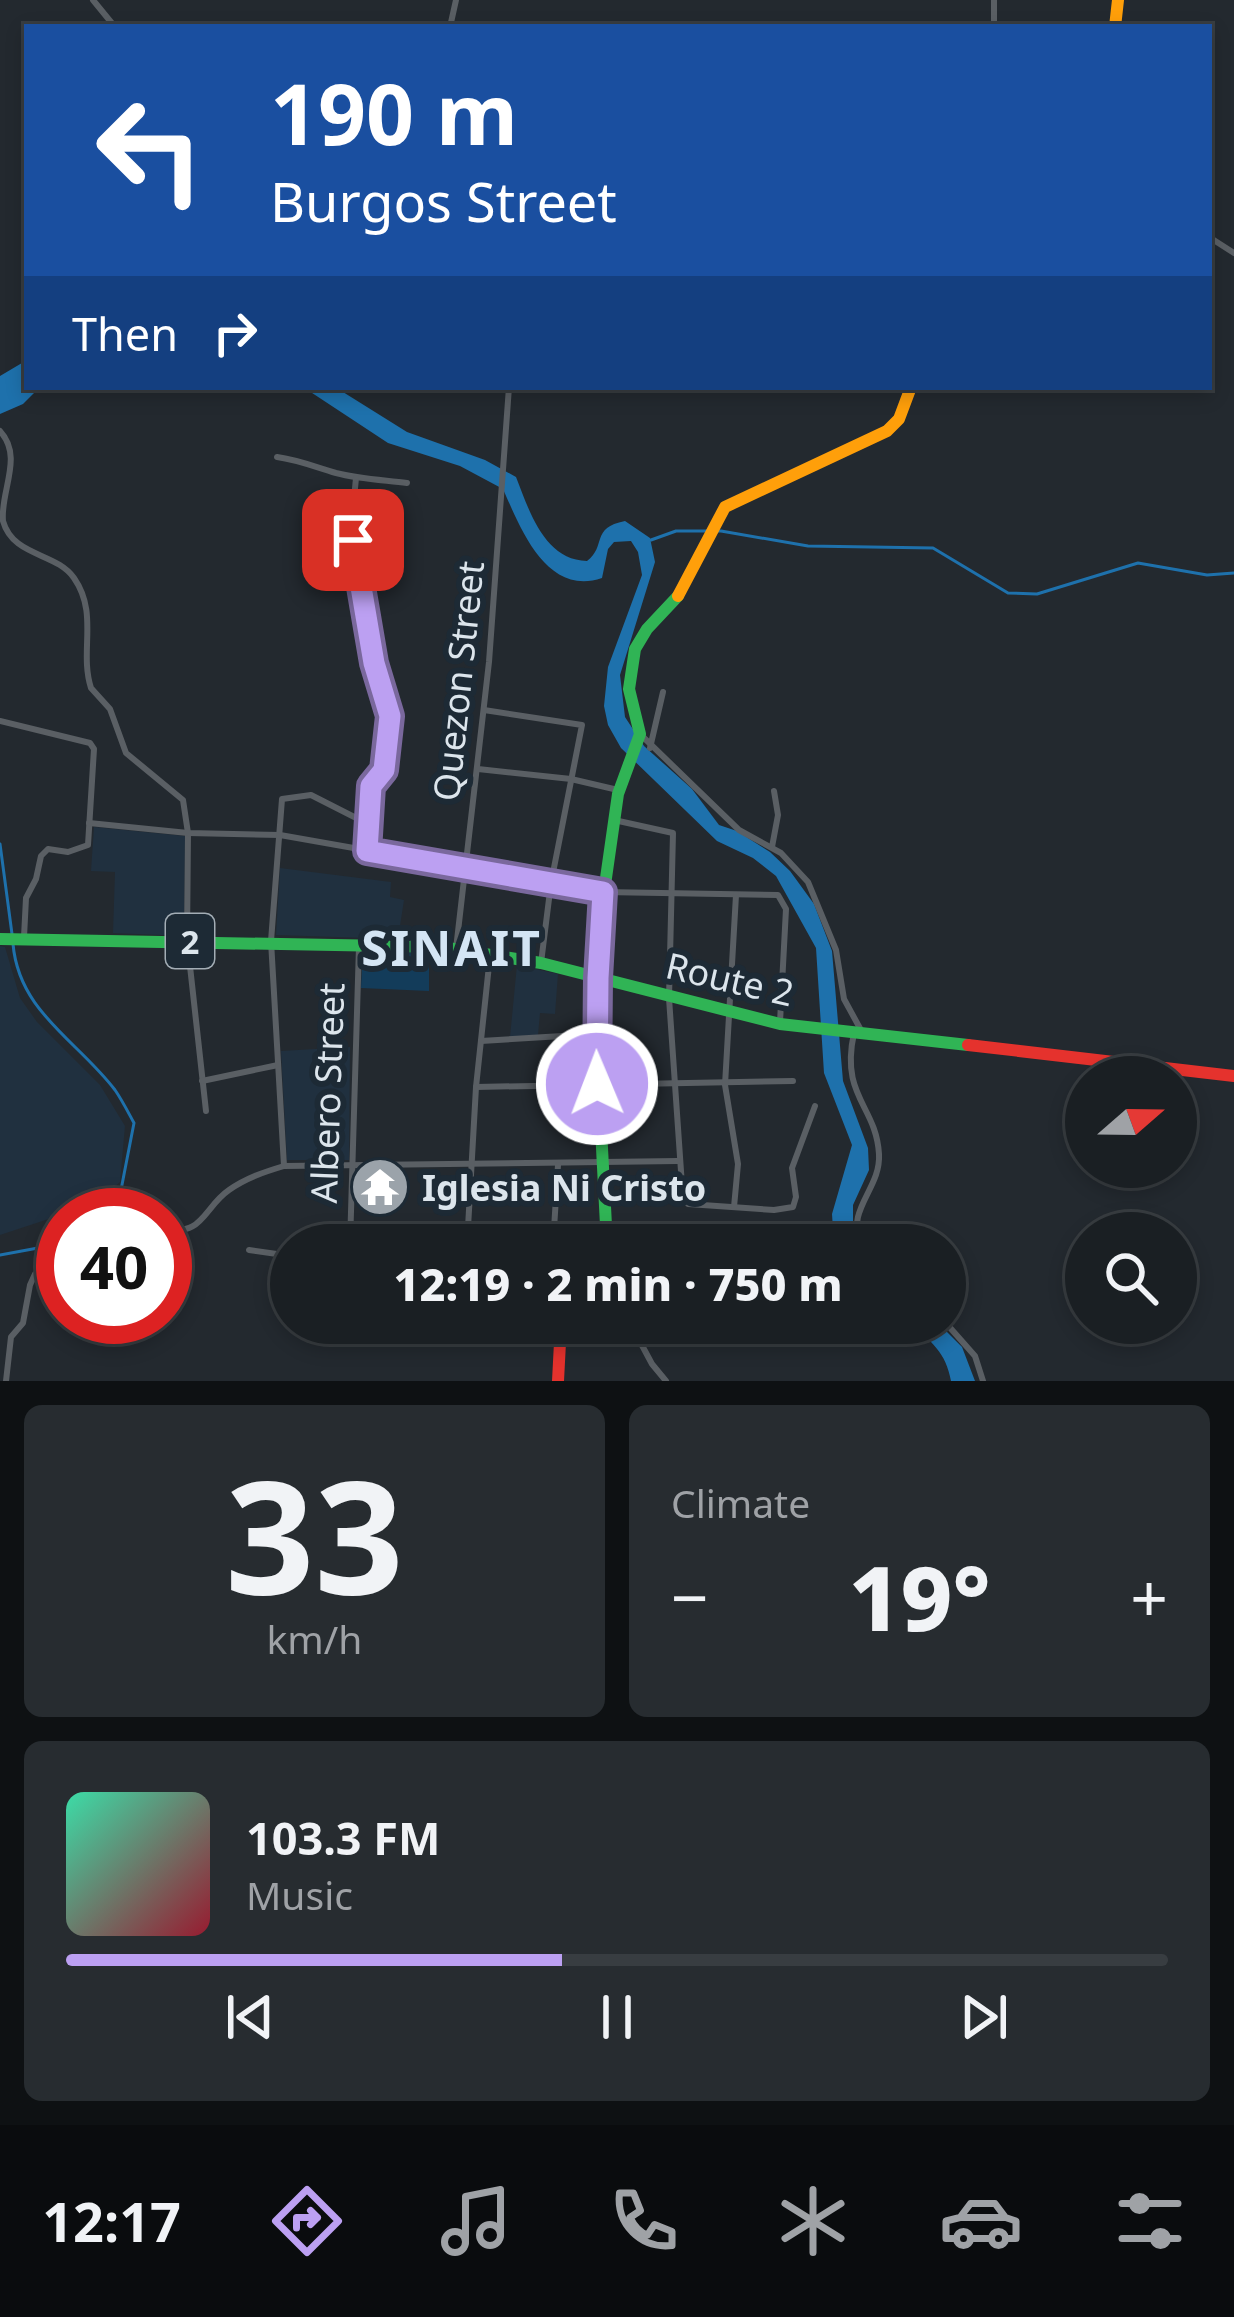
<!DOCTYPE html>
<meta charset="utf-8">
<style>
:root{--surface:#1a1f23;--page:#272c30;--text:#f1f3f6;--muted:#9fa2a6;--line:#383d41;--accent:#bca0f2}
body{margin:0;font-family:"Noto Sans",sans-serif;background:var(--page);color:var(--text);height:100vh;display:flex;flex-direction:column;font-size:45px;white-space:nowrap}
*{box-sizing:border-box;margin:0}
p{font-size:39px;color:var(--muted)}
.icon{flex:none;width:66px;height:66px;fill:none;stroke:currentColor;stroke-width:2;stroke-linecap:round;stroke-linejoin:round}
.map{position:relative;height:1381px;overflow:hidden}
.side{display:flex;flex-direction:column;gap:24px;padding:24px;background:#0e1113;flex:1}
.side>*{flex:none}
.banner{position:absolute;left:24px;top:24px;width:1188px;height:366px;border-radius:0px;box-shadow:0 6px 18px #0003,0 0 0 3px var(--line);background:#1a4fa0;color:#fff;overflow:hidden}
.needle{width:78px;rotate:70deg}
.tools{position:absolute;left:1065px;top:1056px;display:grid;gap:24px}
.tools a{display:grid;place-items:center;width:132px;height:132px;border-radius:50%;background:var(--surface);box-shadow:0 6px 18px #0003,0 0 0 3px var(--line);font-size:60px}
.speed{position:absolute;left:36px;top:1188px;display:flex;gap:24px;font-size:60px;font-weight:700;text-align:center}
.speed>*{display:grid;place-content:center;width:156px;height:156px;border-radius:50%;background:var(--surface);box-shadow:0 6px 18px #0003,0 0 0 3px var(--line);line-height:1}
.speed .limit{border:18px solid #d22;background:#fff;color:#111}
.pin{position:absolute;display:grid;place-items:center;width:102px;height:102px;color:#fff;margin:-51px;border-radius:24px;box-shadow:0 6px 18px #0006}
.me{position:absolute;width:132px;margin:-66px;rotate:359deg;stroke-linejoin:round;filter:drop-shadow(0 0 9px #0008)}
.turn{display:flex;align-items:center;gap:42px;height:252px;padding:0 48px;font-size:54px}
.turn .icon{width:156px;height:156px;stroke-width:2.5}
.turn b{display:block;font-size:84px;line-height:102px}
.then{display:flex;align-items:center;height:114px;padding:0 48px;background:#0003;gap:24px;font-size:45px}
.big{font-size:90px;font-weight:800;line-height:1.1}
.side .tile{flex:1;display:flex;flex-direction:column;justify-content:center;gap:18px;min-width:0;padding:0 42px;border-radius:18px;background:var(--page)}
.side .dial{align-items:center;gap:0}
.dial b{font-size:156px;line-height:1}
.song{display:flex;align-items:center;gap:36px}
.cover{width:144px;height:144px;border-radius:18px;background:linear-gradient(135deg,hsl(160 70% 55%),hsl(350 70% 35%))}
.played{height:12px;border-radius:6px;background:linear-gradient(90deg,var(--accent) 45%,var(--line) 45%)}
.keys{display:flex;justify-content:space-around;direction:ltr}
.heat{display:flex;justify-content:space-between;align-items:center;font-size:66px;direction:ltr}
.side .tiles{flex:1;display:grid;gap:24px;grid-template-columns:1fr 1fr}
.tile:last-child{grid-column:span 2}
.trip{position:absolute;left:270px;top:1224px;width:696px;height:120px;border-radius:60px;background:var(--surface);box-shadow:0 6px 18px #0003,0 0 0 3px var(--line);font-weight:800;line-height:120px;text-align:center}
.tabs{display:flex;height:192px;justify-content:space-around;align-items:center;background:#0a0c0e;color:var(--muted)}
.tabs .icon{width:84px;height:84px}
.tabs .active{color:var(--accent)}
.tabs b{font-size:54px;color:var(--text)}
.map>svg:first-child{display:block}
</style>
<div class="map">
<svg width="1234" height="1381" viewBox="0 0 1234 1381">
<rect width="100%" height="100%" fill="#23292f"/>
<g fill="#20303f">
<path d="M94 827 185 836 184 936 113 933 115 872 91 871Z"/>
<path d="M280 868 391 882 390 897 404 900 398 939 276 935Z"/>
<path d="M0 946 5 947 20 998 37 1022 100 1085 125 1126 120 1182 94 1204 0 1235Z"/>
<path d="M517 965 558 974 555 1014 540 1013 538 1035 510 1037Z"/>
<path d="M350 1047 349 1160H287L281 1051Z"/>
</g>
<path fill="#133c5a" d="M363 950 429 953V991L361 988Z"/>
<g fill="#1e71ac">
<path d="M27 360V387H40L23 404 0 414V376Z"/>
<path d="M303 387H335L407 432 485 460 516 477C529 510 544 560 587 561 607 546 590 528 625 521L650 538 655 562 620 675 625 717 644 746 692 789 719 825 737 831 770 852 790 871 814 904 832 951 843 1081 868 1148 869 1170 853 1205V1245H834L832 1214 852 1145 824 1073 816 948 776 876 753 858 717 841 621 748 608 725 604 706 608 667 642 575 638 552 631 541 614 542 608 549 602 578C546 597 520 527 503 489L460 466 388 443Z"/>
<path d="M909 1323H938L962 1347 975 1381H951C946 1352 931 1341 909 1323Z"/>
</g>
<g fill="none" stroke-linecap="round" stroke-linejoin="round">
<g stroke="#1e71ac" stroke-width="3">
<path d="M651 540 676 531H721L808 546 933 548 1008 593 1037 594 1138 563 1207 575 1234 573"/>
<path d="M0 844 12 934"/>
<path d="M13 944C19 1012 77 1040 115 1090 122 1100 128 1112 134 1123L120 1195 93 1215"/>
<path d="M0 1255 38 1248 63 1234"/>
</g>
<g stroke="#5a5f64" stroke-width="6">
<path d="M93 0 115 27"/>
<path d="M450 27 456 0"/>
<path d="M994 27V0"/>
<path d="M1209 237 1234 253"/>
<path d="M0 431C24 457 0 491 3 521 13 557 56 552 74 578 99 614 79 651 91 688L110 709 126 753 183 800 188 833 187 939 206 1111"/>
<path d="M277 457C299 460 315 467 336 473 359 479 383 480 407 483"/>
<path d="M356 478 352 519 355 559 375 667 390 716 384 770 371 786 370 825"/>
<path d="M484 710 582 725 551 883 541 963"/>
<path d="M0 721 90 743 94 749 88 845 68 852 48 849 41 856 36 879 26 898 24 937"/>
<path d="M640 734 739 830 781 853 808 882 836 950 844 999 862 1032"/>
<path d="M650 748 663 692"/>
<path d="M478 769 571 779 618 790"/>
<path d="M614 820 673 833 669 998 683 1200 688 1204 774 1210 793 1207 796 1197 792 1168 815 1106"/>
<path d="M89 823 188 833 280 835 603 892 778 895 786 909 780 1022"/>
<path d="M772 847 778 815 774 791"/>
<path d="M456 949 489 662 509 387"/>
<path d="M854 1033C840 1097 876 1105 879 1154 881 1189 846 1208 860 1245"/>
<path d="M481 1041 596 1034"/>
<path d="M202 1081 278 1065"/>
<path d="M476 1087 793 1081"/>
<path d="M284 1166 271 941 282 799 311 795 370 825 367 851"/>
<path d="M734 1207 738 1164 725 1085 736 895"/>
<path d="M165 1228C202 1238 204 1207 229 1190 246 1178 264 1172 284 1166L678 1161"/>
<path d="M350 1245 359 946"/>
<path d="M467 1245 476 1087 490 956"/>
<path d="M553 1245 558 1165"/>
<path d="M249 1250 291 1256"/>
<path d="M945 1322 975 1356 983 1381"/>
<path d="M630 1323 652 1364 666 1381"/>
<path d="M6 1381 11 1337 23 1323 30 1285 35 1274 63 1252"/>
</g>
<g stroke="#30b455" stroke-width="12">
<path d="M0 939 442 947 541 963 780 1024 968 1045"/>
<path d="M607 1245 597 1051 602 906 618 794 640 734 629 689 635 649 647 629 678 596"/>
</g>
<g stroke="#ff9f0a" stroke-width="12">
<path d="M1115 27 1118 0"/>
<path d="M678 596 725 507 887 431 899 419 911 387"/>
</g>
<g stroke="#e5322d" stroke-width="12">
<path d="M968 1045 1234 1076"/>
<path d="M558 1381 561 1323"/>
</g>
</g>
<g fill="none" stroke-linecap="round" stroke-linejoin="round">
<g stroke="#7a689d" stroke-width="30">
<path id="route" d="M353 540 374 663 390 716 384 770 371 786 367 851 603 892 598 978 597 1084"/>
</g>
<use href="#route" stroke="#bca0f2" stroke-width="21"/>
</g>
<defs>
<g id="temple-disc" transform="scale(3)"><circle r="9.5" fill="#9ba3aa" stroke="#1d2a35"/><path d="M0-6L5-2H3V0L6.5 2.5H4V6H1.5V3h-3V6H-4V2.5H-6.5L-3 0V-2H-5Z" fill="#fff"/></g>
</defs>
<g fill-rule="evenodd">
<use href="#temple-disc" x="380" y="1187"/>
</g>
<g text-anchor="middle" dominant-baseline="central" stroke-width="12" stroke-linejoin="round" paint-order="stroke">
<rect fill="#1d2a35" stroke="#a3adb5" stroke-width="3" x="166" y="914" width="48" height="54" rx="9"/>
<g font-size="33" font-weight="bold" fill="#dce5ec">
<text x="190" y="941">2</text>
</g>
<g font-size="36" fill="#dce5ec" stroke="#1d2a35">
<text transform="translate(458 681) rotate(-84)">Quezon Street</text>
<text transform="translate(730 979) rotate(13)">Route 2</text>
<text transform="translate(327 1093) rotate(-88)">Albero Street</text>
</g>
<g font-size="36" font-weight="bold" fill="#dce5ec" stroke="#1d2a35" text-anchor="start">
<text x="422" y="1187">Iglesia Ni Cristo</text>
</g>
<g font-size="48" font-weight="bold" letter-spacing="3" fill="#d4e5f4" stroke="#1d2a35">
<text x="452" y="947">SINAIT</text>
</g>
</g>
</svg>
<div class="tools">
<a><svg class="needle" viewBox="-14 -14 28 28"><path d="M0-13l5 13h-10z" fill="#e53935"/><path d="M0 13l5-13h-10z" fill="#9fa2a6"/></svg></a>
<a><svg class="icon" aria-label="search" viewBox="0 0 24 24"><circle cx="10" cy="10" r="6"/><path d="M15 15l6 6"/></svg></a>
</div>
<div class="speed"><div class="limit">40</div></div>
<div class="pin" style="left:353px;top:540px;background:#d93025"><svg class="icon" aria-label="arrive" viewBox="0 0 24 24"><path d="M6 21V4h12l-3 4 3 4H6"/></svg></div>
<svg class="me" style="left:597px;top:1084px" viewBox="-20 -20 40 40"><circle r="17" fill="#bca0f2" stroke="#fff" stroke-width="3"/><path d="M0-11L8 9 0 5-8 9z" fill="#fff"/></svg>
<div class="trip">12:19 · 2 min · 750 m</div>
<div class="banner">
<div class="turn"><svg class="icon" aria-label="left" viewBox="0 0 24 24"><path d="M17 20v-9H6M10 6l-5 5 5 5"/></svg><div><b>190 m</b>Burgos Street</div></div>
<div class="then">Then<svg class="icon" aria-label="right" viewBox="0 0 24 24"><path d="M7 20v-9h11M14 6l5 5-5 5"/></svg></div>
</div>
</div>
<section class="side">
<div class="tiles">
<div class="tile dial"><b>33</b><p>km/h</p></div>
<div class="tile"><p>Climate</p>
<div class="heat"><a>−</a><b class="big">19°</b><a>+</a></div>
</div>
<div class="tile">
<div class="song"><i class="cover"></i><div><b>103.3 FM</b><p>Music</p></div></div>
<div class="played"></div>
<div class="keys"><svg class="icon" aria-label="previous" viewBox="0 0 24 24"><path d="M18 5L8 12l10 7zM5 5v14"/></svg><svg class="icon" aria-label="pause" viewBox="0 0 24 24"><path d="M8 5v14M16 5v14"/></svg><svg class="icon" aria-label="next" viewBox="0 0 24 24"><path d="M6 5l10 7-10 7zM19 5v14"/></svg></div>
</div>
</div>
</section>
<nav class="tabs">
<b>12:17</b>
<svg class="icon active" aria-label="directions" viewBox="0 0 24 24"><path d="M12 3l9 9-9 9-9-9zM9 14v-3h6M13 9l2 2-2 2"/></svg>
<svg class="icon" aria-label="music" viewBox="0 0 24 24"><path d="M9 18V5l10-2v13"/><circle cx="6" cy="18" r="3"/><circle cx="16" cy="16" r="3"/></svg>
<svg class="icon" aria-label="phone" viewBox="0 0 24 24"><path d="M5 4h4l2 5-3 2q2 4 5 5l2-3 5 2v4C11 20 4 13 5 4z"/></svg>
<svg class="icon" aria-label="climate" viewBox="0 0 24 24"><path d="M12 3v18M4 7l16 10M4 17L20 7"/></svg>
<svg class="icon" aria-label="car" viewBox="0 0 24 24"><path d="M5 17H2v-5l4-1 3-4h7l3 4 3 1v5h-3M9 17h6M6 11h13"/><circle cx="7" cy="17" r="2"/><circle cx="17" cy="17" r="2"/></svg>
<svg class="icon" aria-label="filters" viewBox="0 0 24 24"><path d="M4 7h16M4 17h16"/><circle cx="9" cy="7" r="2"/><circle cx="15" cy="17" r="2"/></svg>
</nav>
